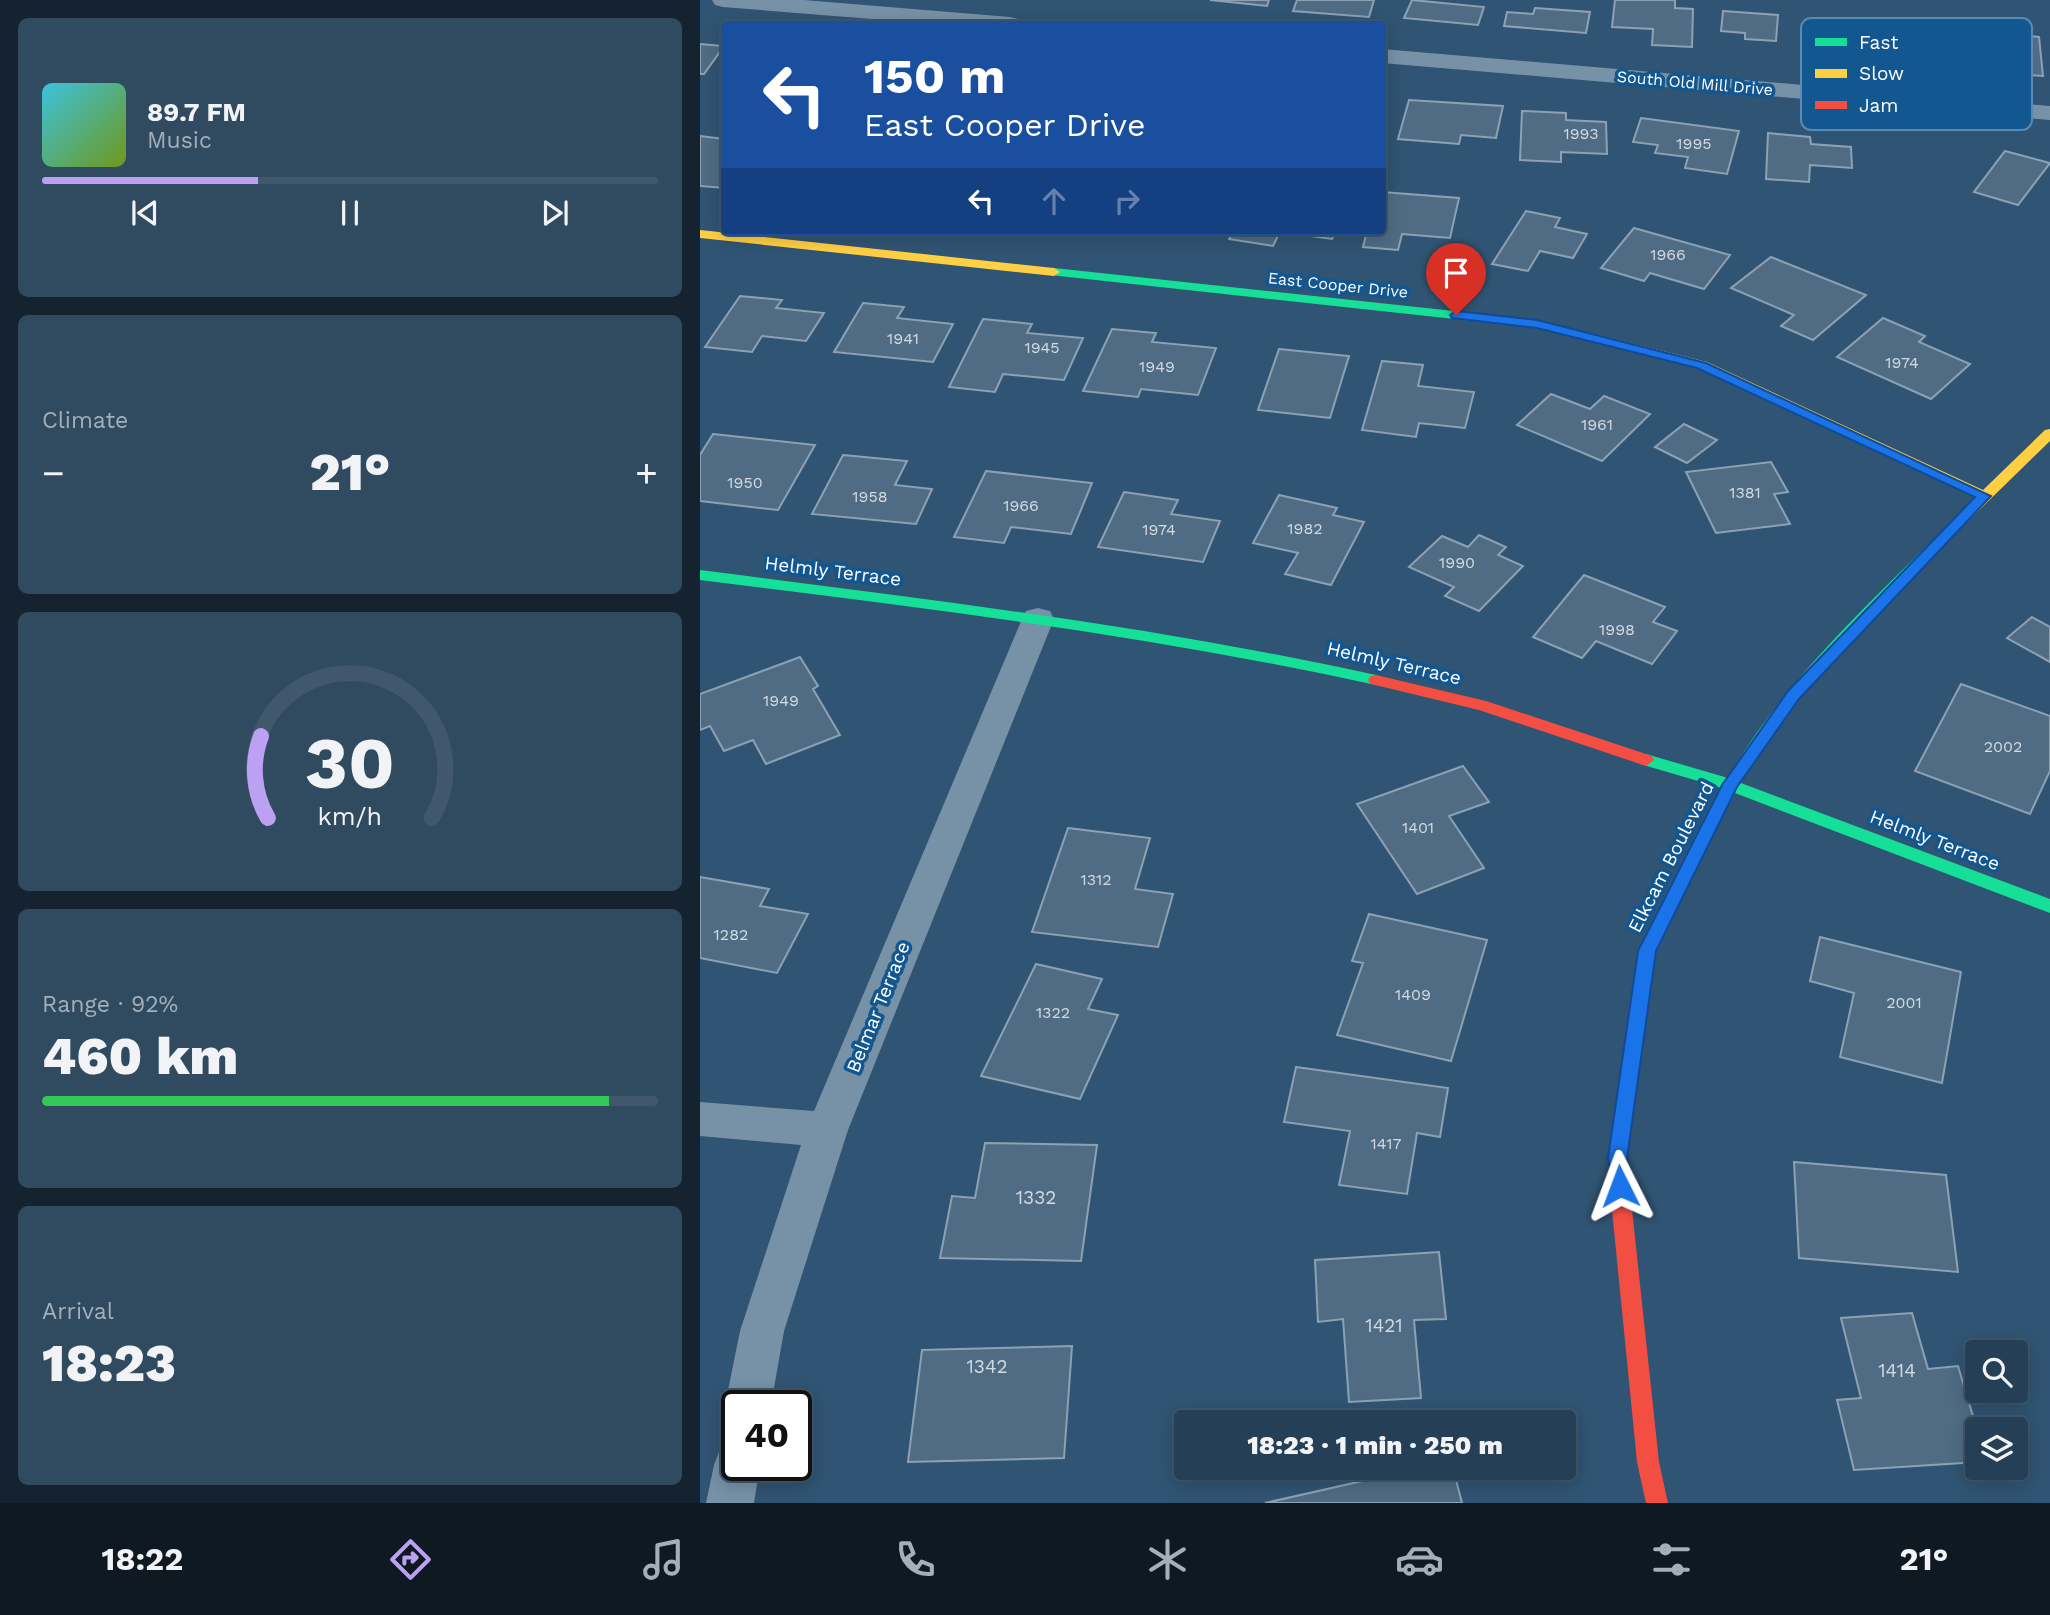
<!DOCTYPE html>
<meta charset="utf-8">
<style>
:root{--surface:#243f56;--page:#304a60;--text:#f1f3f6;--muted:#a3afb9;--line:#41586c;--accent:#bca0f2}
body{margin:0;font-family:"Work Sans",sans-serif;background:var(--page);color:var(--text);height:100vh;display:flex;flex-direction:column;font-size:26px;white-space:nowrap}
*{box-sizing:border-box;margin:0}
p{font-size:23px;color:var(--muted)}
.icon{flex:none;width:38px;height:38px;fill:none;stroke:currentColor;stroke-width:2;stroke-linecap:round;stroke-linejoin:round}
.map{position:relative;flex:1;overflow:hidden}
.details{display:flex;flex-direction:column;gap:18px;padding:18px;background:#14232f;width:700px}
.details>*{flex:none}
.banner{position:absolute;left:21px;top:21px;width:665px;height:214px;border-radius:7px;box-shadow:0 4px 18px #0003,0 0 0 2px var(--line);background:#1a4fa0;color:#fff;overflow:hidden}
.buttons{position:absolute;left:1265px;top:1340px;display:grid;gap:14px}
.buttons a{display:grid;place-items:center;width:63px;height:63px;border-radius:7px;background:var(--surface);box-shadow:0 4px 18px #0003,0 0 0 2px var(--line);font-size:35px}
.speed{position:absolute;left:21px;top:1390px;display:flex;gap:14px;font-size:35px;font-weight:700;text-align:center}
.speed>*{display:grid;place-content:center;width:91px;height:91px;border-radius:50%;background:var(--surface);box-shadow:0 4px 18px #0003,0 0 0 2px var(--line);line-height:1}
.speed .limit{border:4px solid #111;border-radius:10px;background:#fff;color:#111}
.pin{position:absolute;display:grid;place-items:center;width:60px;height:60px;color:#fff;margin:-72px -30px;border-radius:50% 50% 50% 0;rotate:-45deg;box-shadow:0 0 7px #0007}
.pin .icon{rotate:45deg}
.me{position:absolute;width:77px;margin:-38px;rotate:357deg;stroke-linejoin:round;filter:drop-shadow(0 0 5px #0008)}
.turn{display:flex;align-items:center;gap:24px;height:147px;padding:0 28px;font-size:32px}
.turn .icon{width:91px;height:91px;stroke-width:2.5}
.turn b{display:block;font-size:49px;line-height:60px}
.lanes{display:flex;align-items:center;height:66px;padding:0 28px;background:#0003;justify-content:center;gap:35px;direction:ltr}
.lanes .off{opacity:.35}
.big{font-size:52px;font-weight:800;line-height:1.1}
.details .widget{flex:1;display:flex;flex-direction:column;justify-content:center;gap:10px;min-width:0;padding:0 24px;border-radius:10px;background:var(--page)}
.details .dial{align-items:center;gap:0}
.dial svg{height:182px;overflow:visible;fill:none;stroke:var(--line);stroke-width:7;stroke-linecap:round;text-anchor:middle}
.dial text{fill:var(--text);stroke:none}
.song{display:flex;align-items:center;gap:21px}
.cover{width:84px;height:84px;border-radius:10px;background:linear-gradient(135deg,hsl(190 70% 55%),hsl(80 70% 35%))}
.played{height:7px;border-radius:4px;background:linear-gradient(90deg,var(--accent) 35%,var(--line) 35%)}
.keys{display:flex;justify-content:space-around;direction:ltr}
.heat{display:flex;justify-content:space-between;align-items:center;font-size:38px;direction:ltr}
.charge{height:10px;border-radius:5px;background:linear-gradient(90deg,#34c759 92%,var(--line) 0)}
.trip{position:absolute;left:474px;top:1410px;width:402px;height:70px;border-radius:7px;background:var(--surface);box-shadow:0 4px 18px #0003,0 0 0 2px var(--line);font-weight:800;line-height:70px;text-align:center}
.menu{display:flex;height:112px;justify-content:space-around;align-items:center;background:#0e1922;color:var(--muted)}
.menu .icon{width:49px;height:49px}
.menu .active{color:var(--accent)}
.menu b{font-size:32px;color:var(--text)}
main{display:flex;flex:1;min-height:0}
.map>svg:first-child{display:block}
</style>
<main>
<section class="details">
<div class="widget">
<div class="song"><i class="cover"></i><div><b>89.7 FM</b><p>Music</p></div></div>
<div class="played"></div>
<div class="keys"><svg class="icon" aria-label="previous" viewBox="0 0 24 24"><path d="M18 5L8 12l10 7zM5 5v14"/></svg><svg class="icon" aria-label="pause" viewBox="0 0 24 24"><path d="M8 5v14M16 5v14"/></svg><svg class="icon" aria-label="next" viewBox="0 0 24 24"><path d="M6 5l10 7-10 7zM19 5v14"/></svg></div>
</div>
<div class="widget"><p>Climate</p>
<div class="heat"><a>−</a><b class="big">21°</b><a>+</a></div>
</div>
<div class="widget dial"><svg viewBox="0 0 100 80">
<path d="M14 69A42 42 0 1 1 86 69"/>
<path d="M14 69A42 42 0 0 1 11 33" stroke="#bca0f2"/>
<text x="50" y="56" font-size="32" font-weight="700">30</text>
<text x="50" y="72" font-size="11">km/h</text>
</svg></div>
<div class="widget"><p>Range · 92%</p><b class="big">460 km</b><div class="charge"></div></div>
<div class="widget"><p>Arrival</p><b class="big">18:23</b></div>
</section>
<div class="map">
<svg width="1350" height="1503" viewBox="0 0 1350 1503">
<rect width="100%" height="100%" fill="#305473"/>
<g fill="#4f6c84" stroke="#8ca2b4" stroke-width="2">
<path d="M510 0H569L567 6Z"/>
<path d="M597 0H674L669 17 593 11Z"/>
<path d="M712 0 784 7 778 25 704 18Z"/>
<path d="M915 0H975V8L993 9 992 47 952 45 953 29 912 27Z"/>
<path d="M835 8 890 12 886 33 804 26 807 12 833 14Z"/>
<path d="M1023 11 1078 15 1076 41 1045 39V33L1021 31Z"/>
<path d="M1266 30 1339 37 1343 76 1304 73 1303 60 1267 57Z"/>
<path d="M0 44 24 46 4 74H0Z"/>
<path d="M709 100 803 106 796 138 761 135 759 144 698 139Z"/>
<path d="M822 111 866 113V120L906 122 907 154 861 152V162L820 160Z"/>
<path d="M941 118 1039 131 1027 174 985 168 988 157 955 153 958 145 933 142Z"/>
<path d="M1068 133 1110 137 1111 144 1151 147 1152 168 1110 165 1109 182 1066 179Z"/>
<path d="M0 136 24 139V188L0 186Z"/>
<path d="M1305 151 1350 163 1318 205 1274 192Z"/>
<path d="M682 192 759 198 750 238 702 234 698 250 663 247 667 231H682Z"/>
<path d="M826 211 860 218 855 227 887 234 873 258 840 251 828 271 792 264Z"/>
<path d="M934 228 1030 255 1004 289 950 273 944 281 901 268Z"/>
<path d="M534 231H636L632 239 580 232 573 246 529 239Z"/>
<path d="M1071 257 1166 295 1113 340 1081 326 1094 315 1031 288Z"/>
<path d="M40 296 82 300 76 308 124 313 106 341 62 336 52 352 5 347Z"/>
<path d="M163 303 204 307 197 318 253 324 233 362 134 352Z"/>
<path d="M1183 318 1225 336 1219 342 1270 364 1231 399 1137 357Z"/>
<path d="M283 319 332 324 327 333 383 338 364 380 303 374 295 392 249 387Z"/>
<path d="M412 329 456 333 452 342 516 348 498 395 441 389 438 397 383 391Z"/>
<path d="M579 349 649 356 630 418 558 410Z"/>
<path d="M682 361 723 365 718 386 774 392 765 428 719 423 716 437 662 430Z"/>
<path d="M851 394 890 409 904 396 950 414 902 461 817 425Z"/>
<path d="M984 424 1017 440 987 463 955 447Z"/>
<path d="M13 434 115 445 78 510 0 501V455Z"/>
<path d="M143 455 207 461 195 485 232 489 216 524 112 514Z"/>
<path d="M1071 462 1088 492 1074 494 1090 524 1016 533 986 472Z"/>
<path d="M286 471 392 483 371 534 311 527 304 543 254 537Z"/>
<path d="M424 492 478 500 471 514 520 521 503 562 398 547Z"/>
<path d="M579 495 637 508 633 515 664 522 631 585 585 574 598 553 553 543Z"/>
<path d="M779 535 806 547 798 555 823 566 779 611 745 596 754 587 709 567 742 536 768 547Z"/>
<path d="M884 575 965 607 953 622 977 631 952 664 896 641 882 658 833 637Z"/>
<path d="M1332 617 1350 627V662L1307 638Z"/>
<path d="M100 657 118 686 113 689 140 735 66 764 53 740 24 751 10 726 0 730V694Z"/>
<path d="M1261 684 1350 716V771L1330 814 1215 771Z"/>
<path d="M763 766 789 802 749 816 784 868 717 894 657 804Z"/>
<path d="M368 828 450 838 435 889 473 894 458 947 332 932Z"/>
<path d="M0 877 69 889 60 906 108 914 77 973 0 958Z"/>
<path d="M669 914 787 940 751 1061 637 1035 663 963 652 961Z"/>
<path d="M1120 937 1261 972 1242 1083 1140 1057 1154 993 1110 981Z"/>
<path d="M336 964 402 979 388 1009 418 1015 380 1099 281 1076Z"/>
<path d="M596 1067 748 1088 740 1137 717 1133 707 1194 639 1185 650 1131 584 1122Z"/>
<path d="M285 1143 397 1145 381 1261 240 1258 252 1196 275 1198Z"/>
<path d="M1094 1162 1246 1175 1258 1272 1099 1258Z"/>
<path d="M739 1252 746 1319 714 1320 721 1398 649 1402 643 1319 618 1322 615 1260Z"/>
<path d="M1212 1313 1228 1369 1258 1366 1278 1433V1462L1154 1470 1137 1400 1161 1398 1141 1318Z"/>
<path d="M372 1346 364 1458 208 1462 222 1350Z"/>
<path d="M720 1468H753L762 1503H565Z"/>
</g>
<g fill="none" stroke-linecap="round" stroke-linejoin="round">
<g fill="#7791a6" fill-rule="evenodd">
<path d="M12 0H104L310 17 318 19 321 24H234L23 7 15 5Z"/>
<path d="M682 49 1350 106V120L682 63Z"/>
<path d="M338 608 350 611 354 619 148 1130 84 1331 71 1405H37V1422L32 1420 25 1405 40 1331 101 1145 0 1136V1102L114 1111 322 619 326 611Z"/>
<path d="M37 1443V1465H60L54 1503H6L14 1465 20 1449Z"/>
</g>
<g fill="#16e098" fill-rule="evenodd">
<path d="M354 268 837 320 878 330 880 333 874 337 837 328 350 275 348 272Z"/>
<path d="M1266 511 1273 515 1271 518C1190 601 1098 681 1041 783L1350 899V913L1035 793 1025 812H1013L1011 808 1022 788 940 764 938 760 946 754 1028 778C1086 676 1179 595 1261 512Z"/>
<path d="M0 570C227 599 453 626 676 675L684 680 676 685C453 636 227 608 0 580Z"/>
</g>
<g fill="#ffcf43" fill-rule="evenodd">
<path d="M0 230 354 268 360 272 354 276 0 238Z"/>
<path d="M874 329 1007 362 1283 490 1345 430 1350 429V441L1271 518 1266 519 1259 515 1276 498 997 368 870 336V330Z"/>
<path d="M1019 802 1025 804 1027 808 956 951 926 1158 931 1200 928 1206 921 1208 914 1206 911 1200 908 1158 938 951 1011 808 1013 804Z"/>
</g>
<g fill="#f24e42" fill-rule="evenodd">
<path d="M676 675 786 701 952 756 954 760 946 766 779 710 671 684 668 680 671 676Z"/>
<path d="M921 1192 928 1194 931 1200 959 1462 968 1503H946L937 1462 911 1200 914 1194Z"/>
</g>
</g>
<path fill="#1a73e8" stroke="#114b97" stroke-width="2" d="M756 311 837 320 1006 363 1291 496 1099 699 1037 787 956 951 927 1158 929 1186 927 1192 920 1194 913 1192 908 1158 938 951 1022 785 1088 691 1275 497 997 368 837 328 752 318 750 315Z"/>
<g text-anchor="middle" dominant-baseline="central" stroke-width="7" stroke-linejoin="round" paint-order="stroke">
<g font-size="16" fill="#fff" stroke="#135790">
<text transform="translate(995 83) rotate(5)">South Old Mill Drive</text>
<text transform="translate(638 285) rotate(6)">East Cooper Drive</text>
</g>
<g font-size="16" fill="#d3dae0">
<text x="881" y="133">1993</text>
<text x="994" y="143">1995</text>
<text x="968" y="254">1966</text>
<text x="203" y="338">1941</text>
<text x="342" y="347">1945</text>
<text x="1202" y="362">1974</text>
<text x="457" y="366">1949</text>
<text x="897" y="424">1961</text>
<text x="45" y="482">1950</text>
<text x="1045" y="492">1381</text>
<text x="170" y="496">1958</text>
<text x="321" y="505">1966</text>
<text x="605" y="528">1982</text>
<text x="459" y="529">1974</text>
<text x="757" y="562">1990</text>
<text x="917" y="629">1998</text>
<text x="81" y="700">1949</text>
<text x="1303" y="746">2002</text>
<text x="718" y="827">1401</text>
<text x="396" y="879">1312</text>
<text x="31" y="934">1282</text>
<text x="713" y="994">1409</text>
<text x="1204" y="1002">2001</text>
<text x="353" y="1012">1322</text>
<text x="686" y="1143">1417</text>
</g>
<g font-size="19" fill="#fff" stroke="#135790">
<text transform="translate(133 571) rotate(7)">Helmly Terrace</text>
<text transform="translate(694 663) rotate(13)">Helmly Terrace</text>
<text transform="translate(1235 840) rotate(21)">Helmly Terrace</text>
<text transform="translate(971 857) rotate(-63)">Elkcam Boulevard</text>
<text transform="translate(178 1007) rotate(-68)">Belmar Terrace</text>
</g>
<g font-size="19" fill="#d3dae0">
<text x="336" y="1197">1332</text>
<text x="684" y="1325">1421</text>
<text x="287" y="1366">1342</text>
<text x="1197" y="1370">1414</text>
</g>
</g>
<rect x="1101" y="18" width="231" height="112" rx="10" fill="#135790" stroke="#5a89b1" stroke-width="2"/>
<rect x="1115" y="38" width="32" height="8" fill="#16e098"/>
<rect x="1115" y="69" width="32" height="9" fill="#ffcf43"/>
<rect x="1115" y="101" width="32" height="8" fill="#f24e42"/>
<g font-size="19" fill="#fff">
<text x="1159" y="49">Fast</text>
<text x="1159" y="80">Slow</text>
<text x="1159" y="112">Jam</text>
</g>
</svg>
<div class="buttons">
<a><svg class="icon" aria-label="search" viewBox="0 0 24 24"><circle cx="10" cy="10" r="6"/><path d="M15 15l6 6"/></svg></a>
<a><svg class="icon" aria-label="layers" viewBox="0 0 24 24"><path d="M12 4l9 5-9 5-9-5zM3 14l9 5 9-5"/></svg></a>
</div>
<div class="speed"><div class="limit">40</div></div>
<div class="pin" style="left:756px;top:315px;background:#d93025"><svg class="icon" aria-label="arrive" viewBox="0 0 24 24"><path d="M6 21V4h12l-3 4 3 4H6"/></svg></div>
<svg class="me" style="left:920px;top:1186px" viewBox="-20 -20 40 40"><path d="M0-17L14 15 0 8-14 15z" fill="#1a73e8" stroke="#fff" stroke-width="4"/></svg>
<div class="trip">18:23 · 1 min · 250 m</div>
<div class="banner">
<div class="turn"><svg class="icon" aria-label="left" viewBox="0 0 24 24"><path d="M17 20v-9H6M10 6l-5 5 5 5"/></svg><div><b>150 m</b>East Cooper Drive</div></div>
<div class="lanes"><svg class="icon" aria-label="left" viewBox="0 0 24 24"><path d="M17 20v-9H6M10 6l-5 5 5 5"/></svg><svg class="icon off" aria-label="ahead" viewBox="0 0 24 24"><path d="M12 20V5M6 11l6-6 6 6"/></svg><svg class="icon off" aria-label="right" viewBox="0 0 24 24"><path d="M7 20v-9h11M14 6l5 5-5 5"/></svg></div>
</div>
</div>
</main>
<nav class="menu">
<b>18:22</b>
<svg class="icon active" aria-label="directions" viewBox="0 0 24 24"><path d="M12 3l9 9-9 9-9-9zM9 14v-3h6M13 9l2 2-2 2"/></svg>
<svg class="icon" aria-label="music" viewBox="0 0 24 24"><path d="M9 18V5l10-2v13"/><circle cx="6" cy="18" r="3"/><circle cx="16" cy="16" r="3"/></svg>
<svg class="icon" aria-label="phone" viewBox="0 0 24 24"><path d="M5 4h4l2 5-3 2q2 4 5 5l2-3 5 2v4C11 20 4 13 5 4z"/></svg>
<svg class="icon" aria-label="climate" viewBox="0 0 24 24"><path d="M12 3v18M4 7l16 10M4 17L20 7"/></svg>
<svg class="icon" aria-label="car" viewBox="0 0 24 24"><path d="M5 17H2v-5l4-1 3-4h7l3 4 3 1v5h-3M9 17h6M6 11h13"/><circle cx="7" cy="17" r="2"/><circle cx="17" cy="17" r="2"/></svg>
<svg class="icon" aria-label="filters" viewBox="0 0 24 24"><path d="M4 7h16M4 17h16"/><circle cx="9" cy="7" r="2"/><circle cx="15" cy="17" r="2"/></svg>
<b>21°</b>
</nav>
